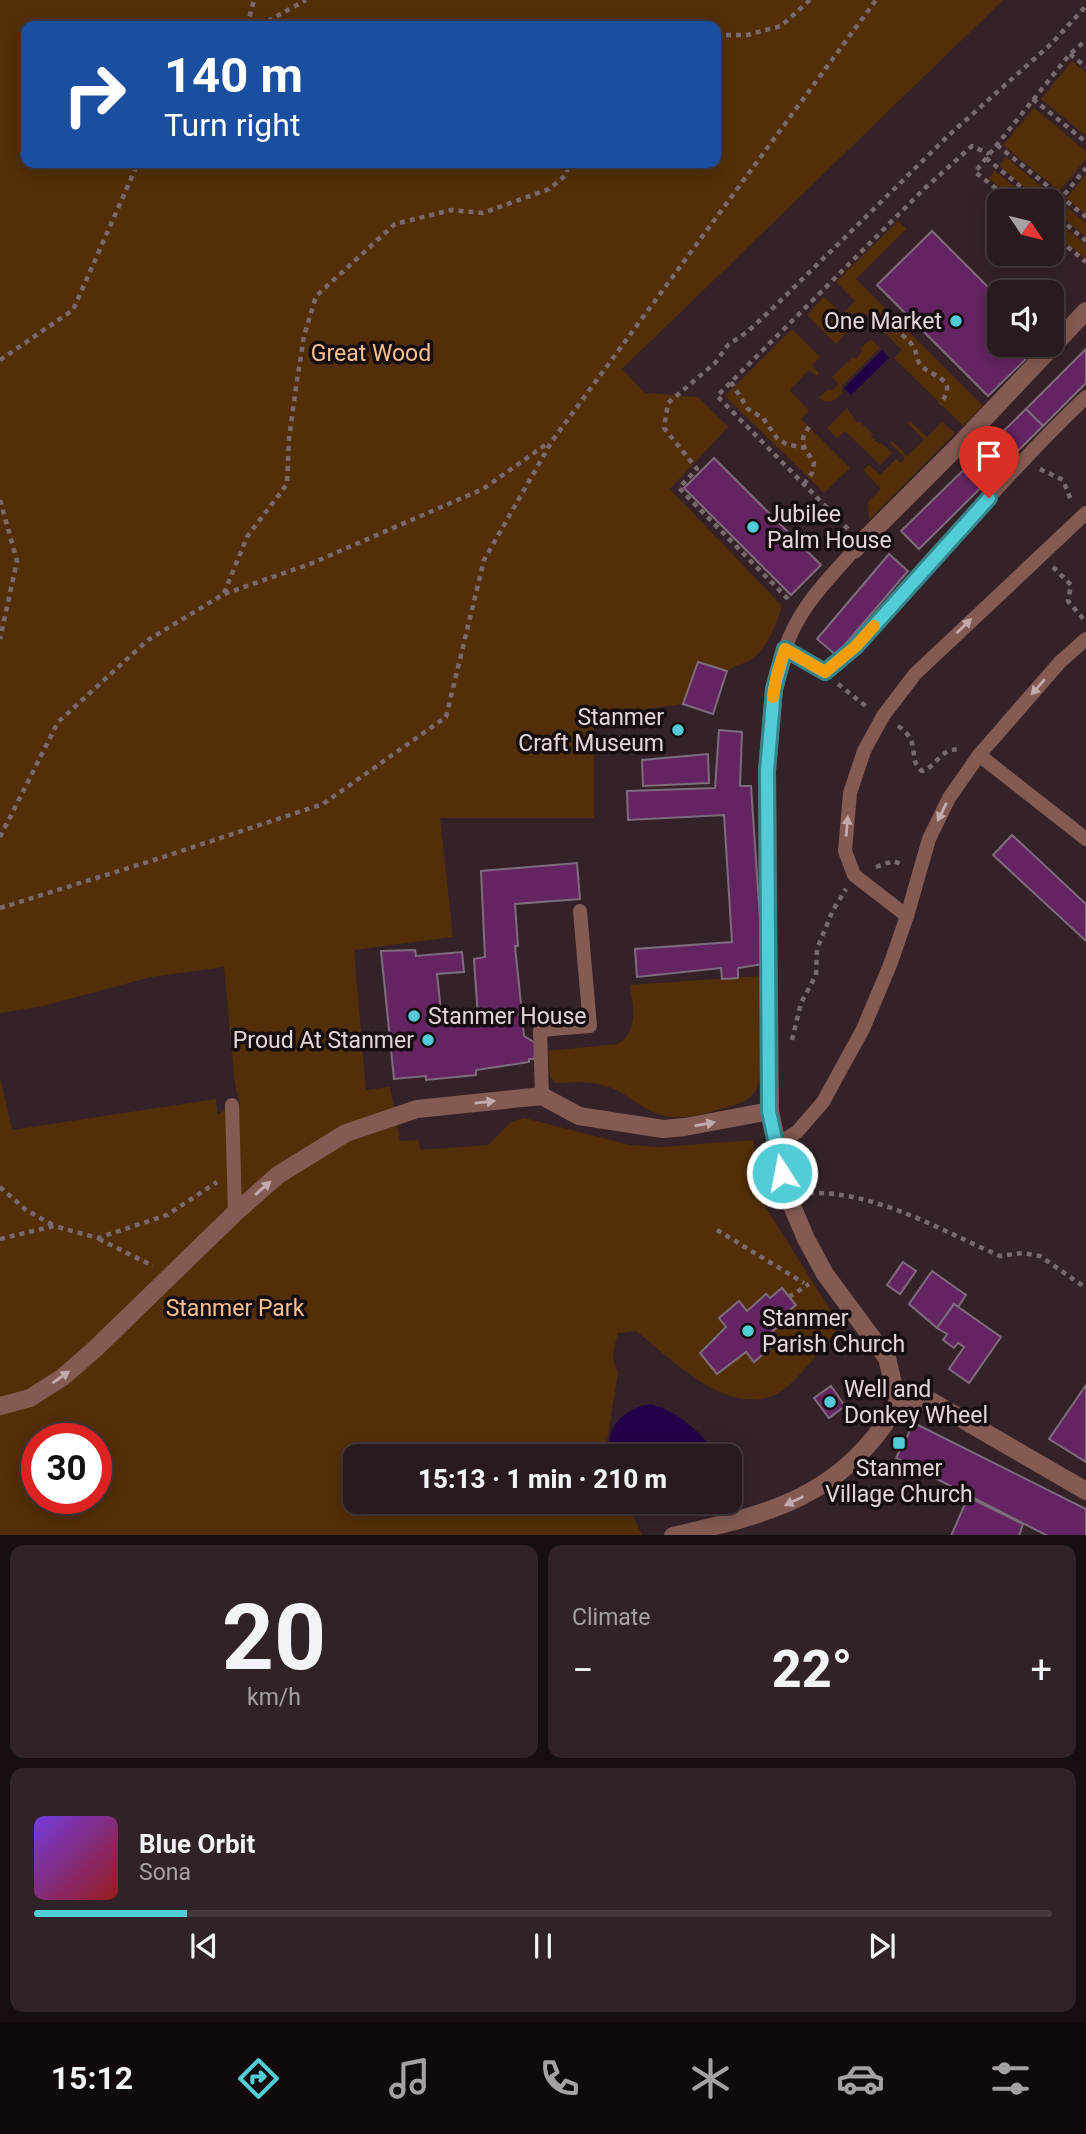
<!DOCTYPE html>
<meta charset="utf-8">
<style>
:root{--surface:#281a1e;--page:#302327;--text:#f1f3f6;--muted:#a5a1a4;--line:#44383c;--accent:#52ccd6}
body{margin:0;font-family:Roboto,sans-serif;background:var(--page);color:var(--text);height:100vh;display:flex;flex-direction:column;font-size:26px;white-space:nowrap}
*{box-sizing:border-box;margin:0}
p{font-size:23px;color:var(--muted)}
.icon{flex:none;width:38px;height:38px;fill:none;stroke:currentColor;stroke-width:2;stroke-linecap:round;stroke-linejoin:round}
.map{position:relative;height:1535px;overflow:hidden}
.side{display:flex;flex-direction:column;gap:10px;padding:10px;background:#160e10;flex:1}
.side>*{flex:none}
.guide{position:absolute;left:21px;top:21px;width:700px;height:147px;border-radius:14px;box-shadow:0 4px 18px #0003,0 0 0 2px var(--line);background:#1a4fa0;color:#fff;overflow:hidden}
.needle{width:46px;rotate:125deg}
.controls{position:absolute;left:987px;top:189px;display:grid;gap:14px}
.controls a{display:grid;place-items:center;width:77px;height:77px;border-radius:14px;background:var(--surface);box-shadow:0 4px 18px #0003,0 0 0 2px var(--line);font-size:35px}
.speed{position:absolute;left:21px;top:1423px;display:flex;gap:14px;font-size:35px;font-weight:700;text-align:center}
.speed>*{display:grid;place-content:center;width:91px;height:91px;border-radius:50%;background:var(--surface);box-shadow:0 4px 18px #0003,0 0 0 2px var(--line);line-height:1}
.speed .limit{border:10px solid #d22;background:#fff;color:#111}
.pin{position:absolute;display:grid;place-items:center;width:60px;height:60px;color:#fff;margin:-72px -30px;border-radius:50% 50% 50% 0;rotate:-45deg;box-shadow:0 0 7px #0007}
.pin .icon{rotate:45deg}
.me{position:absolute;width:77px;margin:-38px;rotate:349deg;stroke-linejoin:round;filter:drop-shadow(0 0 5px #0008)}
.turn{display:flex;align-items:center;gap:24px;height:147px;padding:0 28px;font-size:32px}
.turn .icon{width:91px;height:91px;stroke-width:2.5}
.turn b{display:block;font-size:49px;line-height:60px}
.big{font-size:52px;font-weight:800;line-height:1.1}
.side .widget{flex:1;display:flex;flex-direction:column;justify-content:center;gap:10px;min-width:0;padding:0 24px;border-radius:14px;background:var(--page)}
.side .dial{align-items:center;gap:0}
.dial b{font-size:91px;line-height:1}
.song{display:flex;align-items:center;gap:21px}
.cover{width:84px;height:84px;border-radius:10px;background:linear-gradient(135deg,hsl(260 70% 55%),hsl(0 70% 35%))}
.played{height:7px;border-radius:4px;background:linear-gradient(90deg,var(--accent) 15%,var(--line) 15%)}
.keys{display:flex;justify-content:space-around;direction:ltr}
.heat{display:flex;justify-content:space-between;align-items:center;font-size:38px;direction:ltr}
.side .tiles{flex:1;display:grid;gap:10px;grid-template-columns:1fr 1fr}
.widget:last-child{grid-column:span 2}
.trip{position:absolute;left:343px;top:1444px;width:399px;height:70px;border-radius:14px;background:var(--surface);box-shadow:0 4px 18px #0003,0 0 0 2px var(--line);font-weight:800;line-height:70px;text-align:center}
.tabs{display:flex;height:112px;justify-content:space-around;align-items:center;background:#100a0c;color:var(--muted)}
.tabs .icon{width:49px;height:49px}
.tabs .current{color:var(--accent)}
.tabs b{font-size:32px;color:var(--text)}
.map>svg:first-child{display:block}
</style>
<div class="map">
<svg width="1086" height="1536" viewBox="0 0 1086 1536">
<rect width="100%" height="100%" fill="#352228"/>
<g fill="#522f08" fill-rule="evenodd">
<path d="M0 0H1003L622 369 645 393 698 397 728 427 670 489 782 606C776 625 768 647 752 659 744 664 735 665 727 671L698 662 683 704 594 716V818H440L453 937 354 950 366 1090 390 1087 400 1141 418 1140 421 1150 488 1145 511 1122 524 1118 630 1145 661 1147 753 1140 765 1206 840 1326C827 1342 794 1386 777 1394 727 1418 672 1359 636 1331L618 1333 614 1347 613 1360 618 1372 606 1448 608 1456H355V1502H626L642 1535H0V1077L12 1130 216 1099 217 1115 232 1105 240 1104 235 1085 224 967 151 977 43 1006 0 1013ZM26 26H716V163H26ZM37 1438H96V1498H37Z"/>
<path d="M1072 61 1086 72V136L1041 99Z"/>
<path d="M1034 108 1086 151V159L1059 191 1003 145Z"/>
<path d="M1006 157 1054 197 1050 201H1042L999 166Z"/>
<path d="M995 170V171L1033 201H1016L989 179Z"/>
<path d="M1086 175V215L1066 198Z"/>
<path d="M1063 204 1086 223V237L1056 212Z"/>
<path d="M1052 217 1086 245V259L1052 231Z"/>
<path d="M898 221 906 229 856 279 983 406 963 426 894 358 902 350 866 314 856 323 845 311 855 301 836 282Z"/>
<path d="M824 297 836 308 828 316 846 333 836 344 807 315Z"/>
<path d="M792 329 820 357 812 366 819 373 817 376 809 370 790 390 809 411 801 419 850 468 824 493 725 396Z"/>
<path d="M871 339 880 348 842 386V392C835 400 830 406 819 398L828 389 831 391 839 384 832 377 853 357 856 359 862 351 860 349Z"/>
<path d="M847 408 857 423 860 422 873 434 871 437 879 444 881 443 892 453 880 465 845 431 837 438 827 428Z"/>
<path d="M910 421 927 437 942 422 955 433 869 520 868 502 881 489 863 470 869 465 880 475 896 459 901 463 905 458 890 443 892 441 907 456 924 440 908 423Z"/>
<path d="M760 976C761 1003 772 1077 751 1096 743 1104 728 1107 717 1110 700 1115 682 1120 664 1116 647 1112 633 1099 618 1091 598 1080 577 1082 555 1083L550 1077 548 1051 618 1044C639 1031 633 1006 630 985Z"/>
</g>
<g fill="#220048">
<path d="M882 350 889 358 851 395 844 388Z"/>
<path d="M650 1404C674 1409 705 1434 716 1456H610C605 1427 623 1409 650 1404Z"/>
<path d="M644 1502H707C687 1518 664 1519 644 1502Z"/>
</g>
<g fill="#642462" stroke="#7d6d7c" stroke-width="2">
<path d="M932 231 999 298V345H1040L988 396 877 285Z"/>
<path d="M1086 349V383L1043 426 1026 409Z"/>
<path d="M1026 409 1043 426 919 549 901 531Z"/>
<path d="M714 458 821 565 791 595 684 488Z"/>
<path d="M889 554 908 571 836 655 817 639Z"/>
<path d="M698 662 727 671 713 714 683 704Z"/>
<path d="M719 730 742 732 740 786H751L763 964 738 968V978L722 979 721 968 637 977 635 949 732 942 724 815 628 820 627 791 715 788Z"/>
<path d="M708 754 709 783 643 786 642 760Z"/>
<path d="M1012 835 1086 904V941L993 855Z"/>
<path d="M577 863 580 899 515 904 518 946H515L522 1014 478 1018 474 959 485 957 481 871Z"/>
<path d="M415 950 416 956 462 952 464 972 437 974 442 1021 522 1014 524 1036 537 1044 538 1053 533 1059H529V1062L476 1070V1075L426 1080V1076L394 1079 381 951Z"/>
<path d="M903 1262 916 1271 900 1294 887 1285Z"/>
<path d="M932 1271 966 1295 958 1307 954 1304 937 1328 909 1304Z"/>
<path d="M782 1288 796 1305 783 1315 787 1319 768 1335 775 1344 754 1362 746 1352 717 1374 700 1353 726 1327 719 1318 739 1301 747 1311 766 1294 770 1298Z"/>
<path d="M954 1304 1001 1337 969 1383 949 1369 964 1347 958 1343 954 1348 943 1340 947 1334 937 1328Z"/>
<path d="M1086 1385V1462L1049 1439Z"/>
<path d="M831 1386 845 1406 829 1418 814 1398Z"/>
<path d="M914 1423 1086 1509V1536H1048L896 1458Z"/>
<path d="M968 1497 1023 1524 1019 1536H951Z"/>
</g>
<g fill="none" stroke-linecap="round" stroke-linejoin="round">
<g stroke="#79696d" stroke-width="4.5" stroke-dasharray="5 5" stroke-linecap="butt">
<path d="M247 26 254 0"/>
<path d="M259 26 306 0"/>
<path d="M716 35H747L781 26 810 0"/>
<path d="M1070 54 1086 67"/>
<path d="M1033 99 1086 142"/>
<path d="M997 145 1086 217"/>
<path d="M986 158 1038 201"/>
<path d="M1012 201 975 172 1070 54 1086 40"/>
<path d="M1052 210 1086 168"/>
<path d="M1052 212 1086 241"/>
<path d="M1052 234 1086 262"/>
<path d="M884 331 894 329C901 334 910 340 914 348 917 353 916 359 920 364 930 378 961 377 940 404"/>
<path d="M0 360 73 310 138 163"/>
<path d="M731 382 748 409 763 418 777 438 786 444 804 448"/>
<path d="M1040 469 1063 480 1071 500"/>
<path d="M804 484 812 473 814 463C806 447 796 445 809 427"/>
<path d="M0 500 17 561 0 639"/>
<path d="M848 529 717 396 925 188 972 146 989 154"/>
<path d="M1053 567 1071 585 1068 601 1085 621"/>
<path d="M224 593 247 537 287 484 289 439 296 387 304 336 316 296 395 224 451 210 483 213 549 189 566 175 569 163"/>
<path d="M788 599 679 488 697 469 664 428 668 403 715 363 728 345 747 332 771 310 949 135 1051 44 1086 6"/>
<path d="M838 684 867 707"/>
<path d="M898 726C923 743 906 758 922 771 938 766 938 750 959 749"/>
<path d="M0 837 58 722 148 640 224 594 310 564 483 489 548 443"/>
<path d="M876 867 893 861 901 864"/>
<path d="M0 908 154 860 323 804 446 717 484 560 552 441 876 0"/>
<path d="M792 1040 801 1003 816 975 817 949 833 910 846 889"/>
<path d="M0 1187 26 1210 53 1225"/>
<path d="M809 1193C876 1191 940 1230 1000 1256L1022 1253 1040 1256 1086 1288"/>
<path d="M717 1230 804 1283"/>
<path d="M0 1239 54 1226 98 1238 167 1215 217 1182"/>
<path d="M99 1239 153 1266"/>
<path d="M789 1297 809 1284"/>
</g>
<g stroke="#845b53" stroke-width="14">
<path d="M1086 513 915 674 883 716 864 751 850 793 845 851 854 875 907 916 929 839 949 798 979 755 1060 662 1086 639"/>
<path d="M854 550C826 582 799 607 785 649L825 672C861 642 890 608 922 573 975 513 1028 452 1086 397"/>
<path d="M979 755 1086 839"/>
<path d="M542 1096 540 1030 590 1026 580 911"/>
<path d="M232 1105 235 1213"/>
<path d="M776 1145 797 1132 823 1102 863 1029 890 965 907 916"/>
</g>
<g stroke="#845b53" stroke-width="18">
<path d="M854 550 962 442 1086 311"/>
<path d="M898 1404 931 1401 1086 1491"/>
<path d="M0 1406 30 1398 63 1377 96 1348 235 1213 278 1175 346 1133 417 1109 542 1096 579 1116 663 1129 685 1127 770 1111"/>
<path d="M673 1536C773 1513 841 1497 898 1404L887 1358 825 1274 806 1239 787 1194 770 1111 767 771 774 689 785 649"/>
</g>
</g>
<defs><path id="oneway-solid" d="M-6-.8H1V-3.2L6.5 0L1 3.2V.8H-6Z" transform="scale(1.75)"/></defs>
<g fill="#c2abaa">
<use href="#oneway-solid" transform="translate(964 626) rotate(-44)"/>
<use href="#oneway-solid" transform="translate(1038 687) rotate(131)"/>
<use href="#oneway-solid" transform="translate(942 812) rotate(116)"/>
<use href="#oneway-solid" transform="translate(847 826) rotate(-85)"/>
<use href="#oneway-solid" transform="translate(485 1102) rotate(-6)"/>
<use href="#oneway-solid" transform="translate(705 1124) rotate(-10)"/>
<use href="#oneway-solid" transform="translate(263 1188) rotate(-41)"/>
<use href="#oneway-solid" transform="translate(61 1377) rotate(-35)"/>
<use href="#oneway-solid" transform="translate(794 1501) rotate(154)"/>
</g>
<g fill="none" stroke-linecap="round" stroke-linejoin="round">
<g stroke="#35858b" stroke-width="18">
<path id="route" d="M782 1173 769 1111 767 771 774 689 785 649 825 672 856 646 989 498"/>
</g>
<use href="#route" stroke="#52ccd6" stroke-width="12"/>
<path stroke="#f59e0b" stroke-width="12" d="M773 697 777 674 785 649 825 672 856 646 874 626"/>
</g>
<g fill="#52ccd6" stroke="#170e11" stroke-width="2.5">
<circle cx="956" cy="321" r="7"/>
<circle cx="753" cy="527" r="7"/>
<circle cx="678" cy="730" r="7"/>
<circle cx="414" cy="1016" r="7"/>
<circle cx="428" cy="1040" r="7"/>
<circle cx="748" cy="1331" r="7"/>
<circle cx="830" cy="1402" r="7"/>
<rect x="892" y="1436" width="14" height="14" rx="3.5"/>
</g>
<g text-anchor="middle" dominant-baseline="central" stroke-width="7" stroke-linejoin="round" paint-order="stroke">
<g font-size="23" fill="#e3d6d9" stroke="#170e11" text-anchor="start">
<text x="942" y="321" text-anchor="end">One Market</text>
<text x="767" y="514">Jubilee<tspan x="767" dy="26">Palm House</tspan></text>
<text x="664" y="717" text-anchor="end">Stanmer<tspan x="664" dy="26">Craft Museum</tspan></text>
<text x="428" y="1016">Stanmer House</text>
<text x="414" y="1040" text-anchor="end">Proud At Stanmer</text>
<text x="762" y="1318">Stanmer<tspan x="762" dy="26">Parish Church</tspan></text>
<text x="844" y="1389">Well and<tspan x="844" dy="26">Donkey Wheel</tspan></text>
<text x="899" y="1468" text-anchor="middle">Stanmer<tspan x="899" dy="26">Village Church</tspan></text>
</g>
<g font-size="23" fill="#f9c18f" stroke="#170e11">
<text x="371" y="353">Great Wood</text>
<text x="235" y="1308">Stanmer Park</text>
</g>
</g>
</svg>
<div class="controls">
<a><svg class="needle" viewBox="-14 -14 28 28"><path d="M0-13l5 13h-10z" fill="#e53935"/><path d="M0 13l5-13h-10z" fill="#a5a1a4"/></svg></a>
<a><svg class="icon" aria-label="sound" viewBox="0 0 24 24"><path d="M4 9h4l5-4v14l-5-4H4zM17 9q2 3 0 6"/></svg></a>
</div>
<div class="speed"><div class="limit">30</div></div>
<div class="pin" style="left:989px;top:498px;background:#d93025"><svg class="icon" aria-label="arrive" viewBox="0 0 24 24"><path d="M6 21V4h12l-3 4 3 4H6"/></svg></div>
<svg class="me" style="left:782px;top:1173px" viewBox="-20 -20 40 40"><circle r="17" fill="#52ccd6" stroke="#fff" stroke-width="3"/><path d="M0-11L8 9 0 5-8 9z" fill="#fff"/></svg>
<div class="trip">15:13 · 1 min · 210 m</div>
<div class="guide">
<div class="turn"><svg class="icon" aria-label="right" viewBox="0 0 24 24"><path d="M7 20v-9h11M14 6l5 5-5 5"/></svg><div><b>140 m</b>Turn right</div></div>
</div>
</div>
<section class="side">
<div class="tiles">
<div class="widget dial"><b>20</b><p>km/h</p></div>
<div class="widget"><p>Climate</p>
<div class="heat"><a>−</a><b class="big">22°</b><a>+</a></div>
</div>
<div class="widget">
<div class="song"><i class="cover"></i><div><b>Blue Orbit</b><p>Sona</p></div></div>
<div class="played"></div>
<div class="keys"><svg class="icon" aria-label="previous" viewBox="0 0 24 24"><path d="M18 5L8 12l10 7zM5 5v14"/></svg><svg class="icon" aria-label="pause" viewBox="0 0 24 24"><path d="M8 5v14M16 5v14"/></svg><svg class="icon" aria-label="next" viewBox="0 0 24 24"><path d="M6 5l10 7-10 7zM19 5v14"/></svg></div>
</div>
</div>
</section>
<nav class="tabs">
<b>15:12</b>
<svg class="icon current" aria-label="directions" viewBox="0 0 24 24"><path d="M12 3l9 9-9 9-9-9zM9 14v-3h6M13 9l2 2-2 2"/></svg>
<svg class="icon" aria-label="music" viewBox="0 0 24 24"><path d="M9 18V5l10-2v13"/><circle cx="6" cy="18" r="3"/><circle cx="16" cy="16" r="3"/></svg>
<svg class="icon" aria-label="phone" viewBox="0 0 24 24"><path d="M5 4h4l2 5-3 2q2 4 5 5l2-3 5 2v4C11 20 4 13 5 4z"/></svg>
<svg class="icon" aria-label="climate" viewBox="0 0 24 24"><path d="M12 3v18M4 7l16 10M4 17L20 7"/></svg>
<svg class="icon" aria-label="car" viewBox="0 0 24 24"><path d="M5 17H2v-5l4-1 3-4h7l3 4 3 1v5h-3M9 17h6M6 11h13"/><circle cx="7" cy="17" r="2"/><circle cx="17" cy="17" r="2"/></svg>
<svg class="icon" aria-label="filters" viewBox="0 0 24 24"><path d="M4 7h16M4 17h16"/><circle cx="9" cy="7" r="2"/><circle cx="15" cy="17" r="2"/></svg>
</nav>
